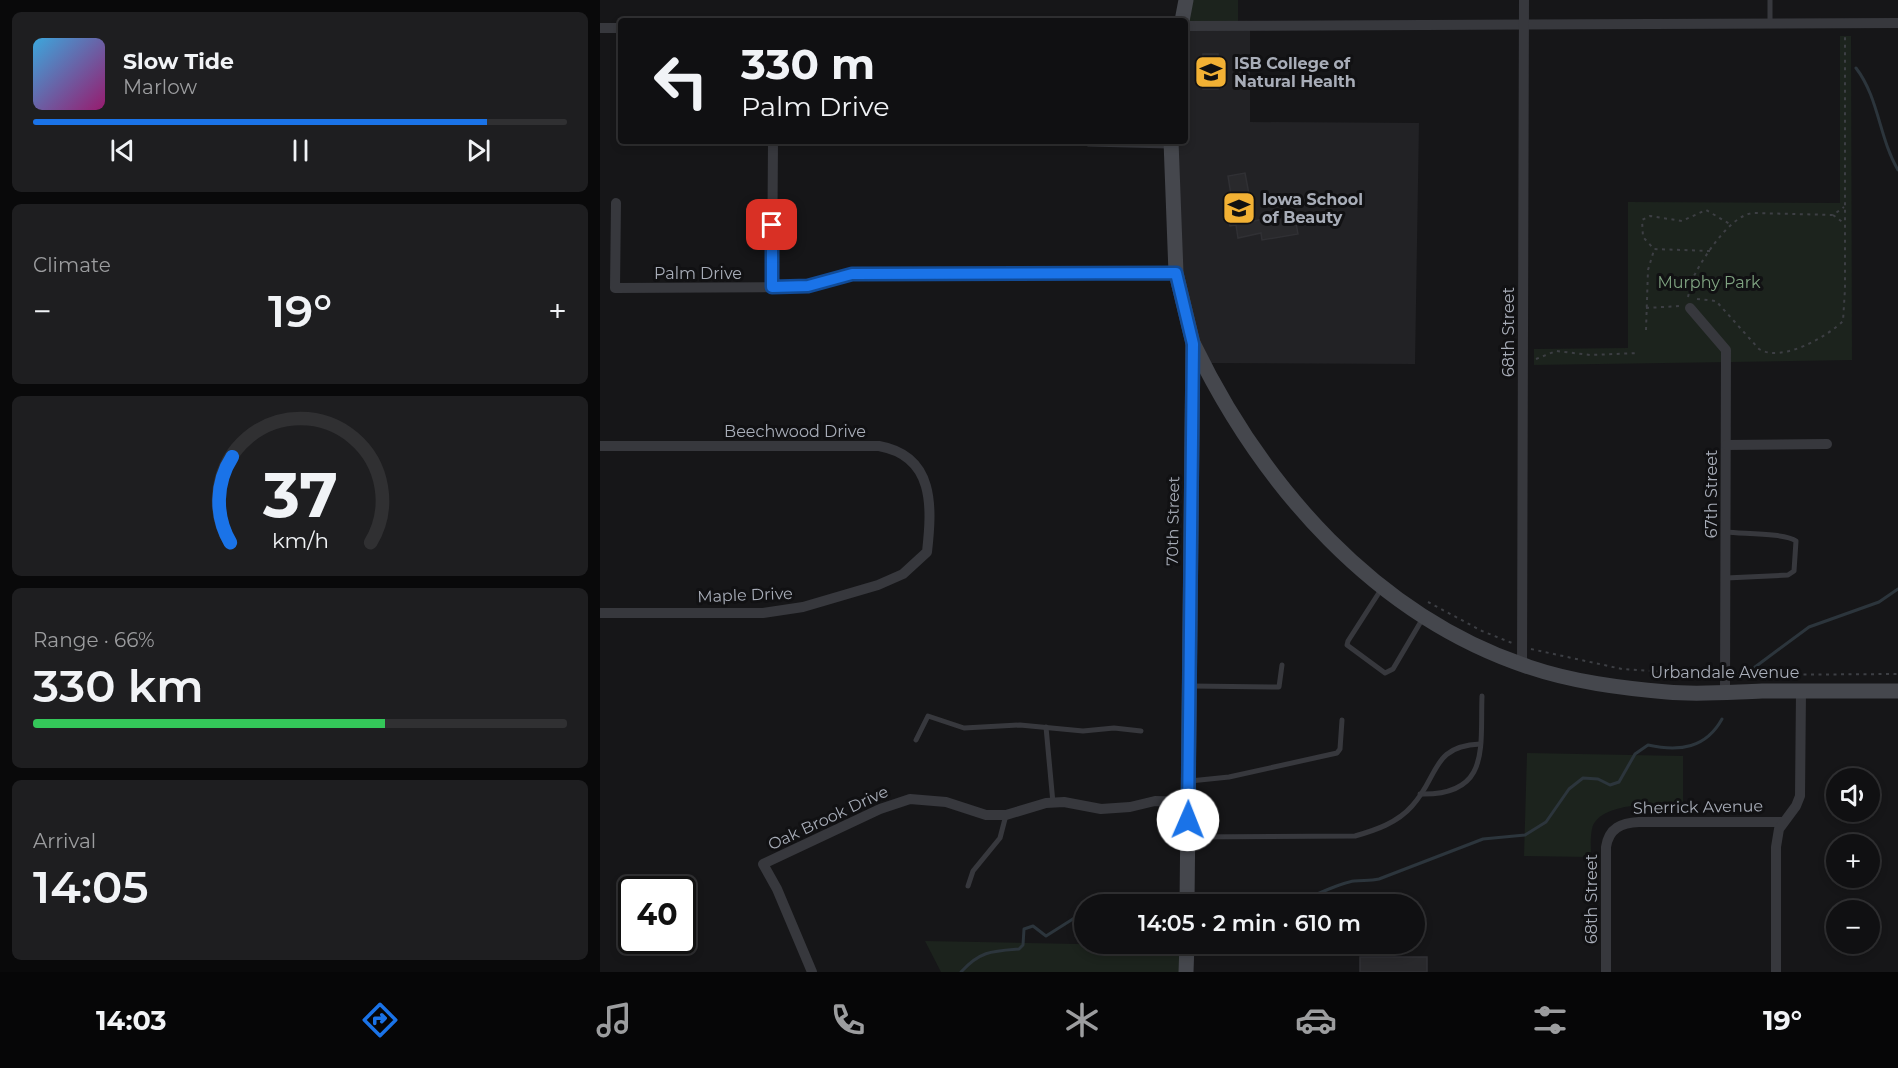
<!DOCTYPE html>
<meta charset="utf-8">
<style>
:root{--surface:#101012;--page:#1e1e20;--text:#f1f3f6;--muted:#9c9d9f;--line:#303032;--accent:#1a73e8}
body{margin:0;font-family:Montserrat,sans-serif;background:var(--page);color:var(--text);height:100vh;display:flex;flex-direction:column;font-size:22px;white-space:nowrap}
*{box-sizing:border-box;margin:0}
p{font-size:20px;color:var(--muted)}
.icon{flex:none;width:33px;height:33px;fill:none;stroke:currentColor;stroke-width:2;stroke-linecap:round;stroke-linejoin:round}
.map{position:relative;flex:1;overflow:hidden}
.details{display:flex;flex-direction:column;gap:12px;padding:12px;background:#09090a;width:600px}
.details>*{flex:none}
.guide{position:absolute;left:18px;top:18px;width:570px;height:126px;border-radius:6px;box-shadow:0 3px 9px #0003,0 0 0 2px var(--line);background:#101012;color:var(--text);overflow:hidden}
.buttons{position:absolute;left:1226px;top:768px;display:grid;gap:12px}
.buttons a{display:grid;place-items:center;width:54px;height:54px;border-radius:50%;background:var(--surface);box-shadow:0 3px 9px #0003,0 0 0 2px var(--line);font-size:30px}
.speed{position:absolute;left:18px;top:876px;display:flex;gap:12px;font-size:30px;font-weight:700;text-align:center}
.speed>*{display:grid;place-content:center;width:78px;height:78px;border-radius:50%;background:var(--surface);box-shadow:0 3px 9px #0003,0 0 0 2px var(--line);line-height:1}
.speed .limit{border:3px solid #111;border-radius:9px;background:#fff;color:#111}
.pin{position:absolute;display:grid;place-items:center;width:51px;height:51px;color:#fff;margin:-26px;border-radius:12px;box-shadow:0 3px 9px #0006}
.me{position:absolute;width:66px;margin:-33px;rotate:1deg;stroke-linejoin:round;filter:drop-shadow(0 0 4px #0008)}
.turn{display:flex;align-items:center;gap:21px;height:126px;padding:0 24px;font-size:27px}
.turn .icon{width:78px;height:78px;stroke-width:2.5}
.turn b{display:block;font-size:42px;line-height:51px}
.big{font-size:45px;font-weight:600;line-height:1.1}
.details .widget{flex:1;display:flex;flex-direction:column;justify-content:center;gap:9px;min-width:0;padding:0 21px;border-radius:9px;background:var(--page)}
.details .dial{align-items:center;gap:0}
.dial svg{height:156px;overflow:visible;fill:none;stroke:var(--line);stroke-width:7;stroke-linecap:round;text-anchor:middle}
.dial text{fill:var(--text);stroke:none}
.song{display:flex;align-items:center;gap:18px}
.cover{width:72px;height:72px;border-radius:9px;background:linear-gradient(135deg,hsl(200 70% 55%),hsl(320 70% 35%))}
.played{height:6px;border-radius:3px;background:linear-gradient(90deg,var(--accent) 85%,var(--line) 85%)}
.keys{display:flex;justify-content:space-around;direction:ltr}
.heat{display:flex;justify-content:space-between;align-items:center;font-size:33px;direction:ltr}
.charge{height:9px;border-radius:4px;background:linear-gradient(90deg,#34c759 66%,var(--line) 0)}
.trip{position:absolute;left:474px;top:894px;width:351px;height:60px;border-radius:30px;background:var(--surface);box-shadow:0 3px 9px #0003,0 0 0 2px var(--line);font-weight:600;line-height:60px;text-align:center}
.tabs{display:flex;height:96px;justify-content:space-around;align-items:center;background:#060607;color:var(--muted)}
.tabs .icon{width:42px;height:42px}
.tabs .selected{color:var(--accent)}
.tabs b{font-size:27px;color:var(--text)}
main{display:flex;flex:1;min-height:0}
.map>svg:first-child{display:block}
</style>
<main>
<section class="details">
<div class="widget">
<div class="song"><i class="cover"></i><div><b>Slow Tide</b><p>Marlow</p></div></div>
<div class="played"></div>
<div class="keys"><svg class="icon" aria-label="previous" viewBox="0 0 24 24"><path d="M18 5L8 12l10 7zM5 5v14"/></svg><svg class="icon" aria-label="pause" viewBox="0 0 24 24"><path d="M8 5v14M16 5v14"/></svg><svg class="icon" aria-label="next" viewBox="0 0 24 24"><path d="M6 5l10 7-10 7zM19 5v14"/></svg></div>
</div>
<div class="widget"><p>Climate</p>
<div class="heat"><a>−</a><b class="big">19°</b><a>+</a></div>
</div>
<div class="widget dial"><svg viewBox="0 0 100 80">
<path d="M14 69A42 42 0 1 1 86 69"/>
<path d="M14 69A42 42 0 0 1 15 25" stroke="#1a73e8"/>
<text x="50" y="56" font-size="32" font-weight="700">37</text>
<text x="50" y="72" font-size="11">km/h</text>
</svg></div>
<div class="widget"><p>Range · 66%</p><b class="big">330 km</b><div class="charge"></div></div>
<div class="widget"><p>Arrival</p><b class="big">14:05</b></div>
</section>
<div class="map">
<svg width="1298" height="972" viewBox="0 0 1298 972">
<rect width="100%" height="100%" fill="#161618"/>
<path fill="#222225" d="M585 26H650V122L819 123 815 364 602 363 584 312 571 141H585Z"/>
<g fill="#1c231d">
<path d="M586 0H638V26H585Z"/>
<path d="M1240 36H1251L1252 360 934 365V349L1028 348V202L1240 203Z"/>
<path d="M927 753 1083 756V803C1061 804 998 801 992 829 990 838 991 848 991 857L924 856Z"/>
<path d="M325 941 574 946 581 944 586 972H341Z"/>
</g>
<g fill="none" stroke-linecap="round" stroke-linejoin="round">
<g stroke="#2c353c" stroke-width="3">
<path d="M1256 68C1279 98 1279 138 1298 170"/>
<path d="M1155 667 1209 627 1279 602 1298 589"/>
<path d="M701 904C706 897 745 882 754 881 763 880 770 881 779 879L883 839 925 835 946 822 969 789 983 778 998 779 1010 785 1019 782 1035 754 1048 745C1080 752 1106 748 1122 719"/>
<path d="M361 972C380 951 392 951 419 949L423 945 424 929 433 926 446 936 484 912"/>
</g>
</g>
<g fill="#29292c" stroke="#303034" stroke-width="1.5">
<rect x="603" y="54" width="15" height="35"/>
<path d="M645 173 654 221 694 213 698 234 662 240 661 233 638 238 636 225 630 226 626 202 632 201 628 176Z"/>
<rect x="760" y="957" width="67" height="15"/>
</g>
<g fill="none" stroke-linecap="round" stroke-linejoin="round">
<g stroke="#3d3f44" stroke-width="2" stroke-dasharray="3 4.5" stroke-linecap="butt">
<path d="M1233 215 1245 224"/>
<path d="M1110 251 1054 249 1043 237 1042 220 1050 216 1082 221 1106 210 1130 224"/>
<path d="M1088 297C1090 289 1091 280 1095 274 1105 255 1131 215 1153 213L1233 215 1244 207"/>
<path d="M1097 299 1116 301 1159 349C1181 363 1227 337 1243 321L1245 289V34"/>
<path d="M1046 308 1080 306"/>
<path d="M1046 330 1048 270 1054 250"/>
<path d="M936 359 956 351 990 355 1039 353"/>
<path d="M828 602 882 631 912 643"/>
<path d="M931 649 1022 669 1115 675"/>
<path d="M1136 675 1298 674"/>
</g>
<g stroke="#37383d" stroke-width="5">
<path d="M1170 24V0"/>
<path d="M489 144 569 146"/>
<path d="M1126 532C1143 534 1185 533 1196 541L1194 571 1188 575 1126 578"/>
<path d="M782 588 748 641 747 645 785 673 793 669 823 618"/>
<path d="M591 686 679 687 682 665"/>
<path d="M446 727 453 803"/>
<path d="M316 740 328 716 364 728 420 725 483 731 514 728 541 731"/>
<path d="M590 781 629 777 737 753 740 749 742 720"/>
<path d="M820 794C891 796 880 747 882 696"/>
<path d="M589 837 755 836C776 830 797 823 812 806 839 777 831 746 880 744"/>
<path d="M368 886 373 871 400 838 406 815"/>
</g>
<g stroke="#37383d" stroke-width="10">
<path d="M585 26 1298 23"/>
<path d="M0 28H21"/>
<path d="M16 203 15 288 200 287 252 275 576 273"/>
<path d="M172 287 173 141"/>
<path d="M1090 308 1126 350 1125 692"/>
<path d="M1126 445 1227 444"/>
<path d="M0 446H279C335 456 332 507 327 552L303 574 278 585 203 607 163 613H0"/>
<path d="M922 665 924 0"/>
<path d="M212 972 177 889 163 864 280 809 310 799 346 802 386 815H406L446 803 464 802 501 809 530 807 555 801 588 802"/>
<path d="M1006 972V847C1009 828 1021 823 1039 822H1182"/>
<path d="M1176 972V847L1179 829 1196 806 1200 796 1201 691"/>
</g>
<g stroke="#45474d" stroke-width="15">
<path d="M582 21 586 0"/>
<path d="M571 141 576 273 593 343 587 904"/>
<path d="M593 343C662 486 775 616 929 667 973 682 1021 688 1067 692 1098 695 1131 692 1162 691 1207 691 1253 691 1298 691"/>
<path d="M586 972 587 944"/>
</g>
</g>
<g fill="none" stroke-linecap="round" stroke-linejoin="round">
<g stroke="#114b97" stroke-width="15">
<path id="route" d="M172 225V287L208 286 252 274 576 273 593 344 588 820"/>
</g>
<use href="#route" stroke="#1a73e8" stroke-width="10"/>
</g>
<defs>
<g id="school-square" transform="scale(1.725)"><rect x="-9" y="-9" width="18" height="18" rx="4" fill="#f2b134" stroke="#111113"/><path d="M0-5L7-2L0 1L-7-2ZM-4 1L0 2.5L4 1V4Q0 6-4 4Z" fill="#111"/></g>
</defs>
<g fill-rule="evenodd">
<use href="#school-square" x="611" y="72"/>
<use href="#school-square" x="639" y="208"/>
</g>
<g text-anchor="middle" dominant-baseline="central" stroke-width="6" stroke-linejoin="round" paint-order="stroke">
<g font-size="16" font-weight="bold" fill="#a8adb8" stroke="#111113" text-anchor="start">
<text x="634" y="63">ISB College of<tspan x="634" dy="18">Natural Health</tspan></text>
<text x="662" y="199">Iowa School<tspan x="662" dy="18">of Beauty</tspan></text>
</g>
<g font-size="16" fill="#a8adb8" stroke="#111113">
<text x="98" y="273">Palm Drive</text>
<text transform="translate(908 332) rotate(-90)">68th Street</text>
<text x="195" y="431">Beechwood Drive</text>
<text transform="translate(1111 494) rotate(-90)">67th Street</text>
<text transform="translate(573 521) rotate(-89)">70th Street</text>
<text transform="translate(145 595) rotate(-2)">Maple Drive</text>
<text x="1125" y="672">Urbandale Avenue</text>
<text transform="translate(1098 807) rotate(-1)">Sherrick Avenue</text>
<text transform="translate(228 818) rotate(-25)">Oak Brook Drive</text>
<text transform="translate(991 899) rotate(-90)">68th Street</text>
</g>
<g font-size="16" fill="#7fa381" stroke="#111113">
<text x="1109" y="282">Murphy Park</text>
</g>
</g>
</svg>
<div class="buttons">
<a><svg class="icon" aria-label="sound" viewBox="0 0 24 24"><path d="M4 9h4l5-4v14l-5-4H4zM17 9q2 3 0 6"/></svg></a>
<a>+</a>
<a>−</a>
</div>
<div class="speed"><div class="limit">40</div></div>
<div class="pin" style="left:172px;top:225px;background:#d93025"><svg class="icon" aria-label="arrive" viewBox="0 0 24 24"><path d="M6 21V4h12l-3 4 3 4H6"/></svg></div>
<svg class="me" style="left:588px;top:820px" viewBox="-20 -20 40 40"><circle r="19" fill="#fff"/><path d="M0-13L10 11 0 6-10 11z" fill="#1a73e8"/></svg>
<div class="trip">14:05 · 2 min · 610 m</div>
<div class="guide">
<div class="turn"><svg class="icon" aria-label="left" viewBox="0 0 24 24"><path d="M17 20v-9H6M10 6l-5 5 5 5"/></svg><div><b>330 m</b>Palm Drive</div></div>
</div>
</div>
</main>
<nav class="tabs">
<b>14:03</b>
<svg class="icon selected" aria-label="directions" viewBox="0 0 24 24"><path d="M12 3l9 9-9 9-9-9zM9 14v-3h6M13 9l2 2-2 2"/></svg>
<svg class="icon" aria-label="music" viewBox="0 0 24 24"><path d="M9 18V5l10-2v13"/><circle cx="6" cy="18" r="3"/><circle cx="16" cy="16" r="3"/></svg>
<svg class="icon" aria-label="phone" viewBox="0 0 24 24"><path d="M5 4h4l2 5-3 2q2 4 5 5l2-3 5 2v4C11 20 4 13 5 4z"/></svg>
<svg class="icon" aria-label="climate" viewBox="0 0 24 24"><path d="M12 3v18M4 7l16 10M4 17L20 7"/></svg>
<svg class="icon" aria-label="car" viewBox="0 0 24 24"><path d="M5 17H2v-5l4-1 3-4h7l3 4 3 1v5h-3M9 17h6M6 11h13"/><circle cx="7" cy="17" r="2"/><circle cx="17" cy="17" r="2"/></svg>
<svg class="icon" aria-label="filters" viewBox="0 0 24 24"><path d="M4 7h16M4 17h16"/><circle cx="9" cy="7" r="2"/><circle cx="15" cy="17" r="2"/></svg>
<b>19°</b>
</nav>
